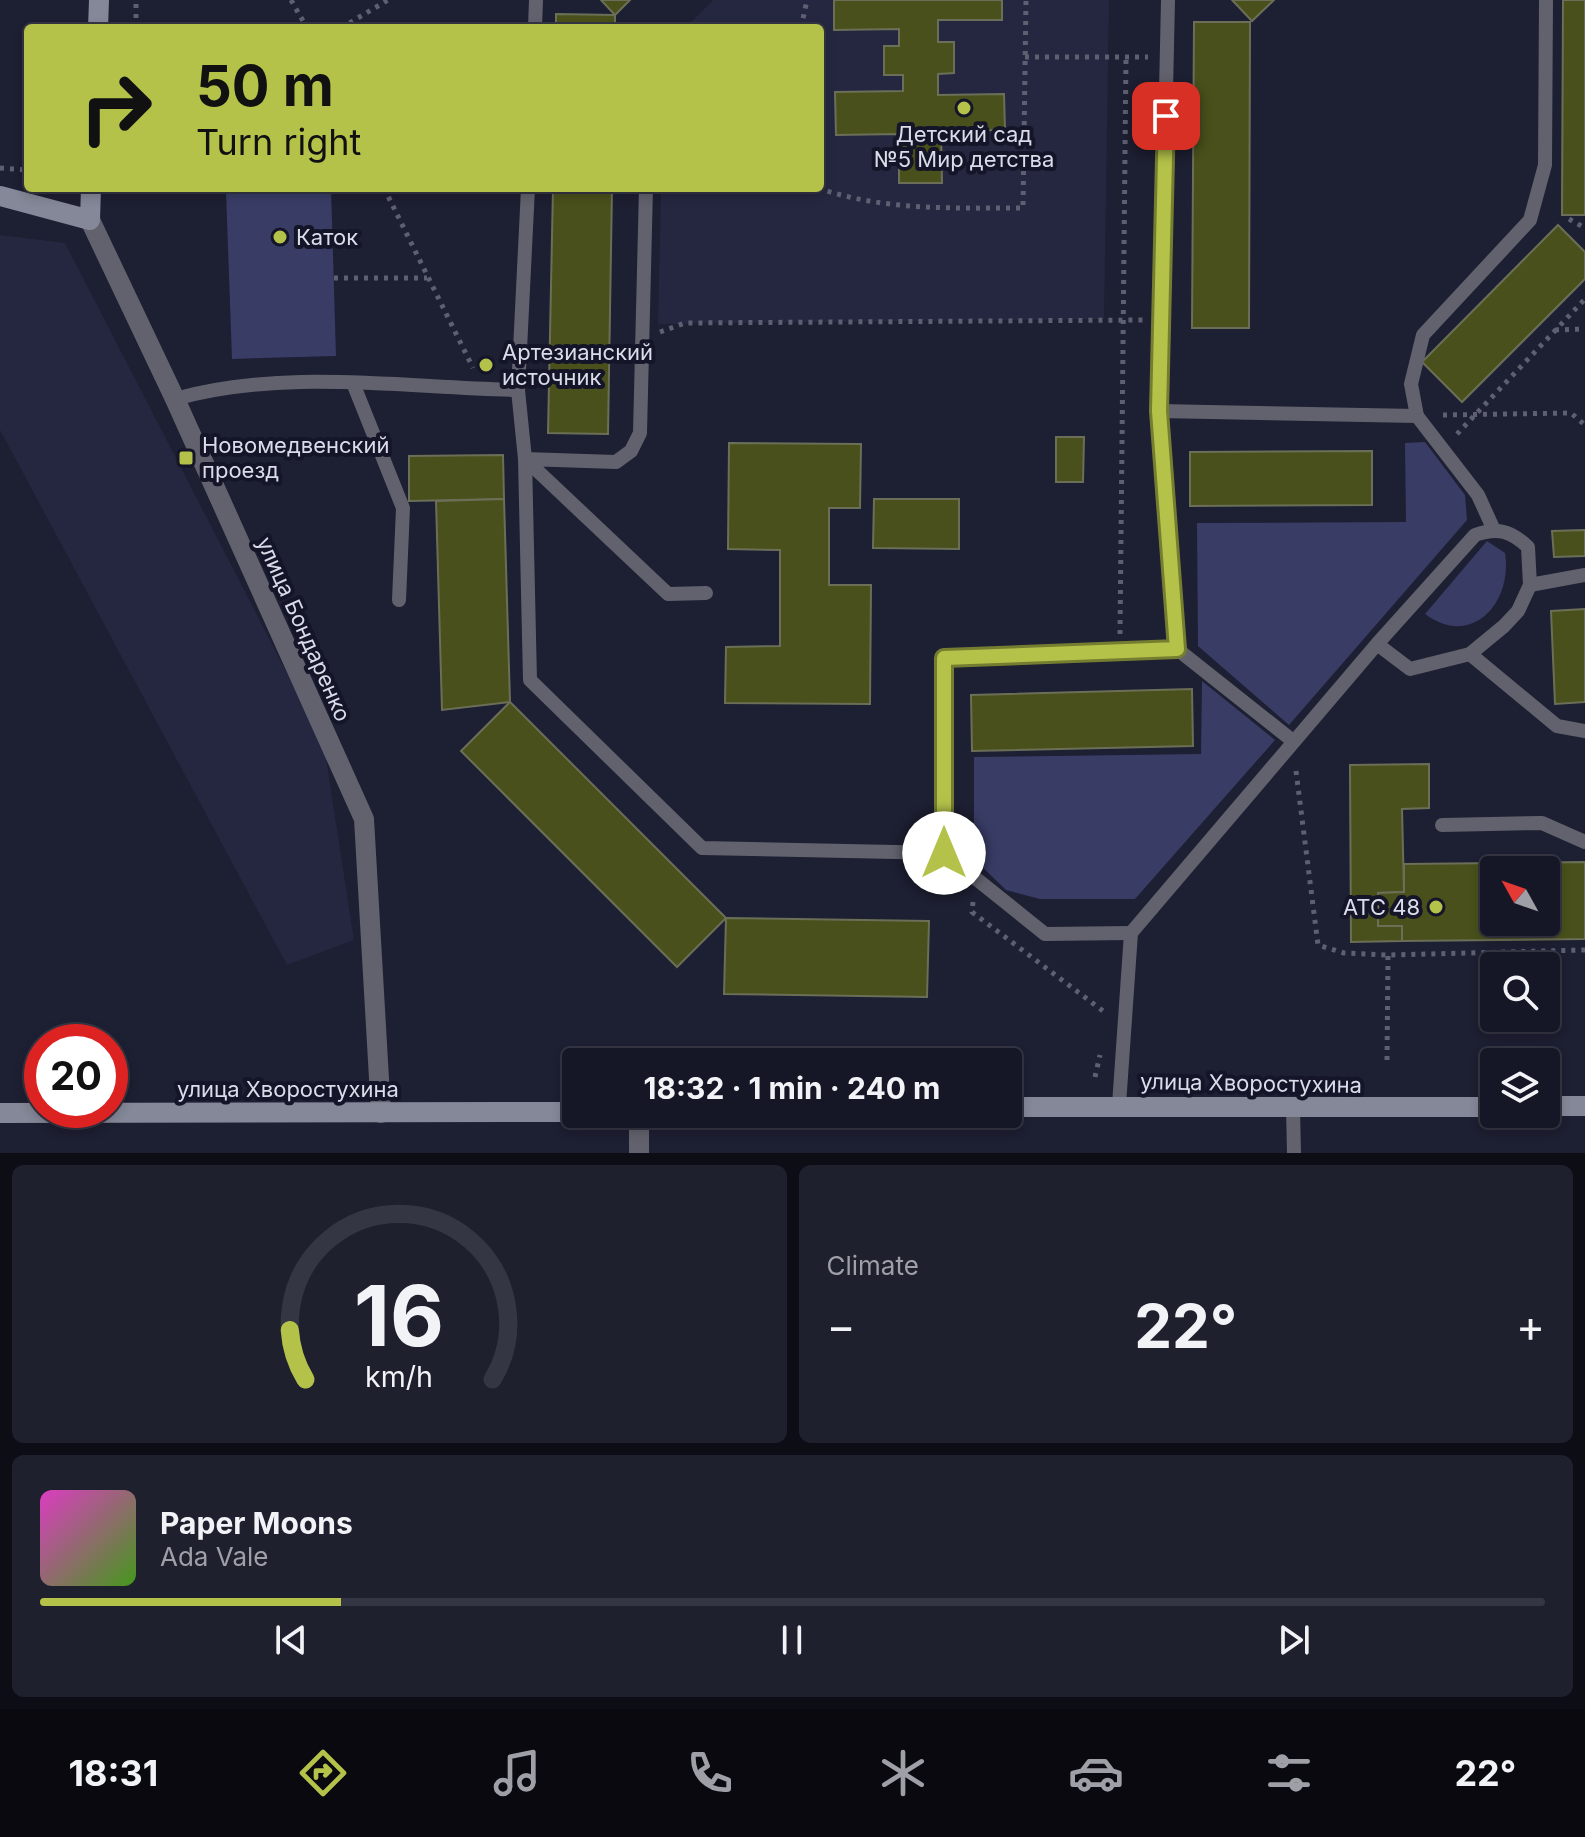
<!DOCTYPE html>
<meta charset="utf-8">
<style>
:root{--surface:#161726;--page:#1f202e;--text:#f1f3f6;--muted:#9e9fa7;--line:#353643;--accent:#b4c24a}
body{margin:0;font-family:Inter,sans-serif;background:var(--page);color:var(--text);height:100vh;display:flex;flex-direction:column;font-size:30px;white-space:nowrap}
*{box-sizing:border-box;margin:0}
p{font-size:26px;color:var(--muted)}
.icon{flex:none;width:44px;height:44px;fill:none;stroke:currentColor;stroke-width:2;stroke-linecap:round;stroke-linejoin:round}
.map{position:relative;height:1153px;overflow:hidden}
.drawer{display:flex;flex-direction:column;gap:12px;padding:12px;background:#0c0d15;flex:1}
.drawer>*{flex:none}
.banner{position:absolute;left:24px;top:24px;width:800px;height:168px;border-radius:8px;box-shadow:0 4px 12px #0003,0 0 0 2px var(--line);background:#b4c24a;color:#111;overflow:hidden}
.needle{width:52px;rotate:310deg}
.fabs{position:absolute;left:1480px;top:856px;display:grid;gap:16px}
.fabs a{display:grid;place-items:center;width:80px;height:80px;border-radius:8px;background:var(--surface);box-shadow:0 4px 12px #0003,0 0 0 2px var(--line);font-size:40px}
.speed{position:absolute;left:24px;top:1024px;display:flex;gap:16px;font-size:40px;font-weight:700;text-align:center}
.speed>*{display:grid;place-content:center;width:104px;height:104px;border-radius:50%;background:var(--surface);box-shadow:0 4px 12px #0003,0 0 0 2px var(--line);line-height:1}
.speed .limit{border:12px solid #d22;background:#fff;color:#111}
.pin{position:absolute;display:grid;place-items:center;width:68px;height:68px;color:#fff;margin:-34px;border-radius:16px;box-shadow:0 4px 12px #0006}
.me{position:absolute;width:88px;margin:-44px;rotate:0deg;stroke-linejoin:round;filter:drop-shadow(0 0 6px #0008)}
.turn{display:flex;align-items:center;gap:28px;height:168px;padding:0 40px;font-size:36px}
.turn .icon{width:104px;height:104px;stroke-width:2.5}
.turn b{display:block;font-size:56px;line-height:68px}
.big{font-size:60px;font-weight:700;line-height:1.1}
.drawer .widget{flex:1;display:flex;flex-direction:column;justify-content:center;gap:12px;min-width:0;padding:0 28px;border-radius:12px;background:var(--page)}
.drawer .dial{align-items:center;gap:0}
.dial svg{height:208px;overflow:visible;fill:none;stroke:var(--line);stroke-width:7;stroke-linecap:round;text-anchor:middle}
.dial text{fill:var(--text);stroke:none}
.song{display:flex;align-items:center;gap:24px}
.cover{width:96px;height:96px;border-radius:12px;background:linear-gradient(135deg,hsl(310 70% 55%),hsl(100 70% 35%))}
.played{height:8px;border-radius:4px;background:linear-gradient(90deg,var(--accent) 20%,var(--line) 20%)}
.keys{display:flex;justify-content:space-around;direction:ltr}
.heat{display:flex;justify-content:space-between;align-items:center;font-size:44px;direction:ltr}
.drawer .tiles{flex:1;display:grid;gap:12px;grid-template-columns:1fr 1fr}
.widget:last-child{grid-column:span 2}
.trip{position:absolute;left:562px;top:1048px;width:460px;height:80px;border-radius:8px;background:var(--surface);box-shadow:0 4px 12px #0003,0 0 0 2px var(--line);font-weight:700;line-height:80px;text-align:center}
.tab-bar{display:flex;height:128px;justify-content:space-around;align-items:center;background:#09090f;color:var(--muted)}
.tab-bar .icon{width:56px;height:56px}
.tab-bar .active{color:var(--accent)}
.tab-bar b{font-size:36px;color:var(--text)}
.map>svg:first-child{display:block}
</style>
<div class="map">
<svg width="1585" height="1153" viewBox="0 0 1585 1153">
<rect width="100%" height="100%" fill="#1d1f32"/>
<g fill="#252741">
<path d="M713 0H1109L1104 319 658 324 661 188H820V28H685Z"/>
<path d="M0 235 65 243 324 745 354 940 287 965 0 430Z"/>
</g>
<g fill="#393c65">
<path d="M331 188 336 356 232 359 226 192Z"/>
<path d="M1425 442 1465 495 1467 520 1289 725 1198 646 1197 523 1406 522 1405 443Z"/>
<path d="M1487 541 1505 553C1513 602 1472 649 1425 614Z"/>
<path d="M1202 681 1275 740 1135 899H1040L1006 890 974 859V757L1201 754Z"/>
</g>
<g fill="#49501b" stroke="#6b6f57" stroke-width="2" fill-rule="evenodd">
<path d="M601 0H630L615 15Z"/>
<path d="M834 0H1002V20H938V42H954V73L938 74V95L1004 94 1005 130 941 131 942 183H899V134L836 135 835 92 903 91V75H884V46H899V29L834 30Z"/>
<path d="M1232 0H1274L1252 21Z"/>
<path d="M1563 0H1585V215H1562Z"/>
<path d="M556 14 615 15V28H556Z"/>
<path d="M1194 22H1250L1249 328H1192Z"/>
<path d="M553 188H612L608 434 548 433Z"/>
<path d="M1558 225 1585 252V279L1462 402 1422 362Z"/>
<path d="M1056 437H1084L1083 482H1056Z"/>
<path d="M729 443 861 444 860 508H829V585H871L870 704 725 703 726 647 780 646V550L728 549Z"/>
<path d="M1372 451V505L1190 506V452Z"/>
<path d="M503 455 504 499 409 501V456Z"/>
<path d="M504 499 510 702 442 710 436 501Z"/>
<path d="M874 499H959V549L873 548Z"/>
<path d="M1585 530V556L1554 557 1552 531Z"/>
<path d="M1585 609V702L1555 704 1551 611Z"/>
<path d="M1192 689 1193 746 972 751 971 695Z"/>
<path d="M510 702 726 918 677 967 461 751Z"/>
<path d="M1429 764V808L1402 809 1404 892 1378 893V926H1402V941L1351 942 1350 765Z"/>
<path d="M1585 862V939L1402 941V926H1378V893L1404 892V864ZM1494 870H1546V922H1494Z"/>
<path d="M726 918 929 921 927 997 724 994Z"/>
</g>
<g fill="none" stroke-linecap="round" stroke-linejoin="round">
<g stroke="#5e6071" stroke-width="5" stroke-dasharray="4 6" stroke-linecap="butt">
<path d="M291 0 307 28"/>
<path d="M136 28V0"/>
<path d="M341 28 388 0"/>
<path d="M801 28 807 0"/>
<path d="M1025 57H1148"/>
<path d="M0 168 28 170"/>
<path d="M384 188 473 368"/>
<path d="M818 188C884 211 954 208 1023 208L1026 0"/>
<path d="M1569 219 1585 228"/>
<path d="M334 278H427"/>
<path d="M1555 330 1585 329"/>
<path d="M660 332 685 323 1144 320"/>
<path d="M1443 415 1571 413 1585 425"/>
<path d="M1457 434 1585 299"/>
<path d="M1120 634 1126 57"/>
<path d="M1296 771 1318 945 1344 953 1388 955 1585 950"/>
<path d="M973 902 972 912 1107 1014"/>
<path d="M1387 1060 1388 955"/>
<path d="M1095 1077 1100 1055"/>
</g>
<g stroke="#61626d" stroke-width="14">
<path d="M1168 0 1159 411 1177 649 1293 741"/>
<path d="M535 28 536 0"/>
<path d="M646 188 640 433 631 451 616 462 525 459 668 594 706 593"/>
<path d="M353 383 403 508 399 600"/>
<path d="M518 390 525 459 530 680 702 848 944 853"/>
<path d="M175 399C285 368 406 388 518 390L528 188"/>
<path d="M1159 411 1417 416 1478 495 1493 528"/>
<path d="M1417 416 1411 384 1423 335 1530 220 1545 165 1546 0"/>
<path d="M1530 585 1585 575"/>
<path d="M1470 654 1557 726 1585 731"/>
<path d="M1442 825 1542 823 1585 842"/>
<path d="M1131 933 1045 934 944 853V658L1177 649"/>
<path d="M1119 1105 1131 933 1377 644 1475 535C1498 527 1511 531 1528 547L1530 585 1518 611 1504 626 1470 654 1410 669 1377 644"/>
<path d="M1293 1109 1294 1153"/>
</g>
<g stroke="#61626d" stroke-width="20">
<path d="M90 220 175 399 364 819 381 1113"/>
<path d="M639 1153V1114"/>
</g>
<g stroke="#858898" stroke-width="20">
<path d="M98 28 99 0"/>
<path d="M0 196 90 220 91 188"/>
<path d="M1546 1106H1585"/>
<path d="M1008 1107H1494"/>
<path d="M0 1113 576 1112"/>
</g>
</g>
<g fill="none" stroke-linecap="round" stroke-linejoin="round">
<g stroke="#757e30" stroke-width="20">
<path id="route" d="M944 853V658L1177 649 1159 411 1166 116"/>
</g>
<use href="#route" stroke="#b4c24a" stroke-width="14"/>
</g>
<g fill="#b4c24a" stroke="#141528" stroke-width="3">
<circle cx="964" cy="108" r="8"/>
<circle cx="280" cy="237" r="8"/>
<circle cx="486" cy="365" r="8"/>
<rect x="178" y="450" width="16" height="16" rx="4"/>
<circle cx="1436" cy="907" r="8"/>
</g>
<g text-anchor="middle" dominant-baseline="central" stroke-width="8" stroke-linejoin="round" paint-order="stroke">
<g font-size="22" fill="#dadce9" stroke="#141528" text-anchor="start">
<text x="964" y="134" text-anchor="middle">Детский сад<tspan x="964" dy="25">№5 Мир детства</tspan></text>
<text x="296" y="237">Каток</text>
<text x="502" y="352">Артезианский<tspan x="502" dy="25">источник</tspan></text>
<text x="202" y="445">Новомедвенский<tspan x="202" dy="25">проезд</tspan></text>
<text x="1420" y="907" text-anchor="end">АТС 48</text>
</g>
<g font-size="22" fill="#dadce9" stroke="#141528">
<text transform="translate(304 629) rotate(66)">улица Бондаренко</text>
<text transform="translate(1251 1083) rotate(1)">улица Хворостухина</text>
<text x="288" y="1089">улица Хворостухина</text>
</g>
</g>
</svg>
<div class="fabs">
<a><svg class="needle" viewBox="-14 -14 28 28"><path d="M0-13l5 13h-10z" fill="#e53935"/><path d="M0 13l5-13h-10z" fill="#9e9fa7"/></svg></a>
<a><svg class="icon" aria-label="search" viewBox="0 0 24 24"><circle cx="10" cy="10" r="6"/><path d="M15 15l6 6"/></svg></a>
<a><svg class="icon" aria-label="layers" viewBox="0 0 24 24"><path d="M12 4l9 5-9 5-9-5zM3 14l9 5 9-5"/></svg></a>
</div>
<div class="speed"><div class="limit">20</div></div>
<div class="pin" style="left:1166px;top:116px;background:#d93025"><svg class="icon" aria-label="arrive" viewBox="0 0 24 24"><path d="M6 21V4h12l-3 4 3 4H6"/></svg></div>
<svg class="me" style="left:944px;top:853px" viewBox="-20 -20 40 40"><circle r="19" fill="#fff"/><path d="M0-13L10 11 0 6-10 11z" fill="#b4c24a"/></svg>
<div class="trip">18:32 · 1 min · 240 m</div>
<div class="banner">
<div class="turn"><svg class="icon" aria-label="right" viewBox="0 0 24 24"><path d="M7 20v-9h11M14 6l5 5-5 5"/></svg><div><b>50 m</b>Turn right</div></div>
</div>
</div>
<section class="drawer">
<div class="tiles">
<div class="widget dial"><svg viewBox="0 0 100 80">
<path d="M14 69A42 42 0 1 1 86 69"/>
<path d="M14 69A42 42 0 0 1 8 50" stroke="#b4c24a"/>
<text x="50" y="56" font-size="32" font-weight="700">16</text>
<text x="50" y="72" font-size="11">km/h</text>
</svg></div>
<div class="widget"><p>Climate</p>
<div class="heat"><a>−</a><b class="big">22°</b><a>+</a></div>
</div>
<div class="widget">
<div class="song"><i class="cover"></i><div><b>Paper Moons</b><p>Ada Vale</p></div></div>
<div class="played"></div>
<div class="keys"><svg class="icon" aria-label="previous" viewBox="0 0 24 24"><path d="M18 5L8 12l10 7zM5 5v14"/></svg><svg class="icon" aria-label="pause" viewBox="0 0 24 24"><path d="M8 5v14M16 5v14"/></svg><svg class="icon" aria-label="next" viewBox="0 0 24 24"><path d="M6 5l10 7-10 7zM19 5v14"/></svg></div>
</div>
</div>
</section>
<nav class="tab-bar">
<b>18:31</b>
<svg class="icon active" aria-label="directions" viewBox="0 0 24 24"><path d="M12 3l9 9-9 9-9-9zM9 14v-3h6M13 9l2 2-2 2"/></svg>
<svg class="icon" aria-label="music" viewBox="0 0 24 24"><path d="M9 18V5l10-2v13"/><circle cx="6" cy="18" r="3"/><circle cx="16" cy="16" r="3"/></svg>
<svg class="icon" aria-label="phone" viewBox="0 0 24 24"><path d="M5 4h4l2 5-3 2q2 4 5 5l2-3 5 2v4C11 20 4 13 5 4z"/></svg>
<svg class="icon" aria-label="climate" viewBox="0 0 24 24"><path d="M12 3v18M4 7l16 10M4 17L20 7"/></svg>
<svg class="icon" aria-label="car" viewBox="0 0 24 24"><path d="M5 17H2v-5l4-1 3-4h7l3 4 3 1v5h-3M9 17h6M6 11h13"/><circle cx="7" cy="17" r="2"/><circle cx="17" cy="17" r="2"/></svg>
<svg class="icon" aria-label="filters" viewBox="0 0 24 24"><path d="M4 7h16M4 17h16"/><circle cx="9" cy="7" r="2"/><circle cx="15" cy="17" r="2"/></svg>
<b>22°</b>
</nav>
